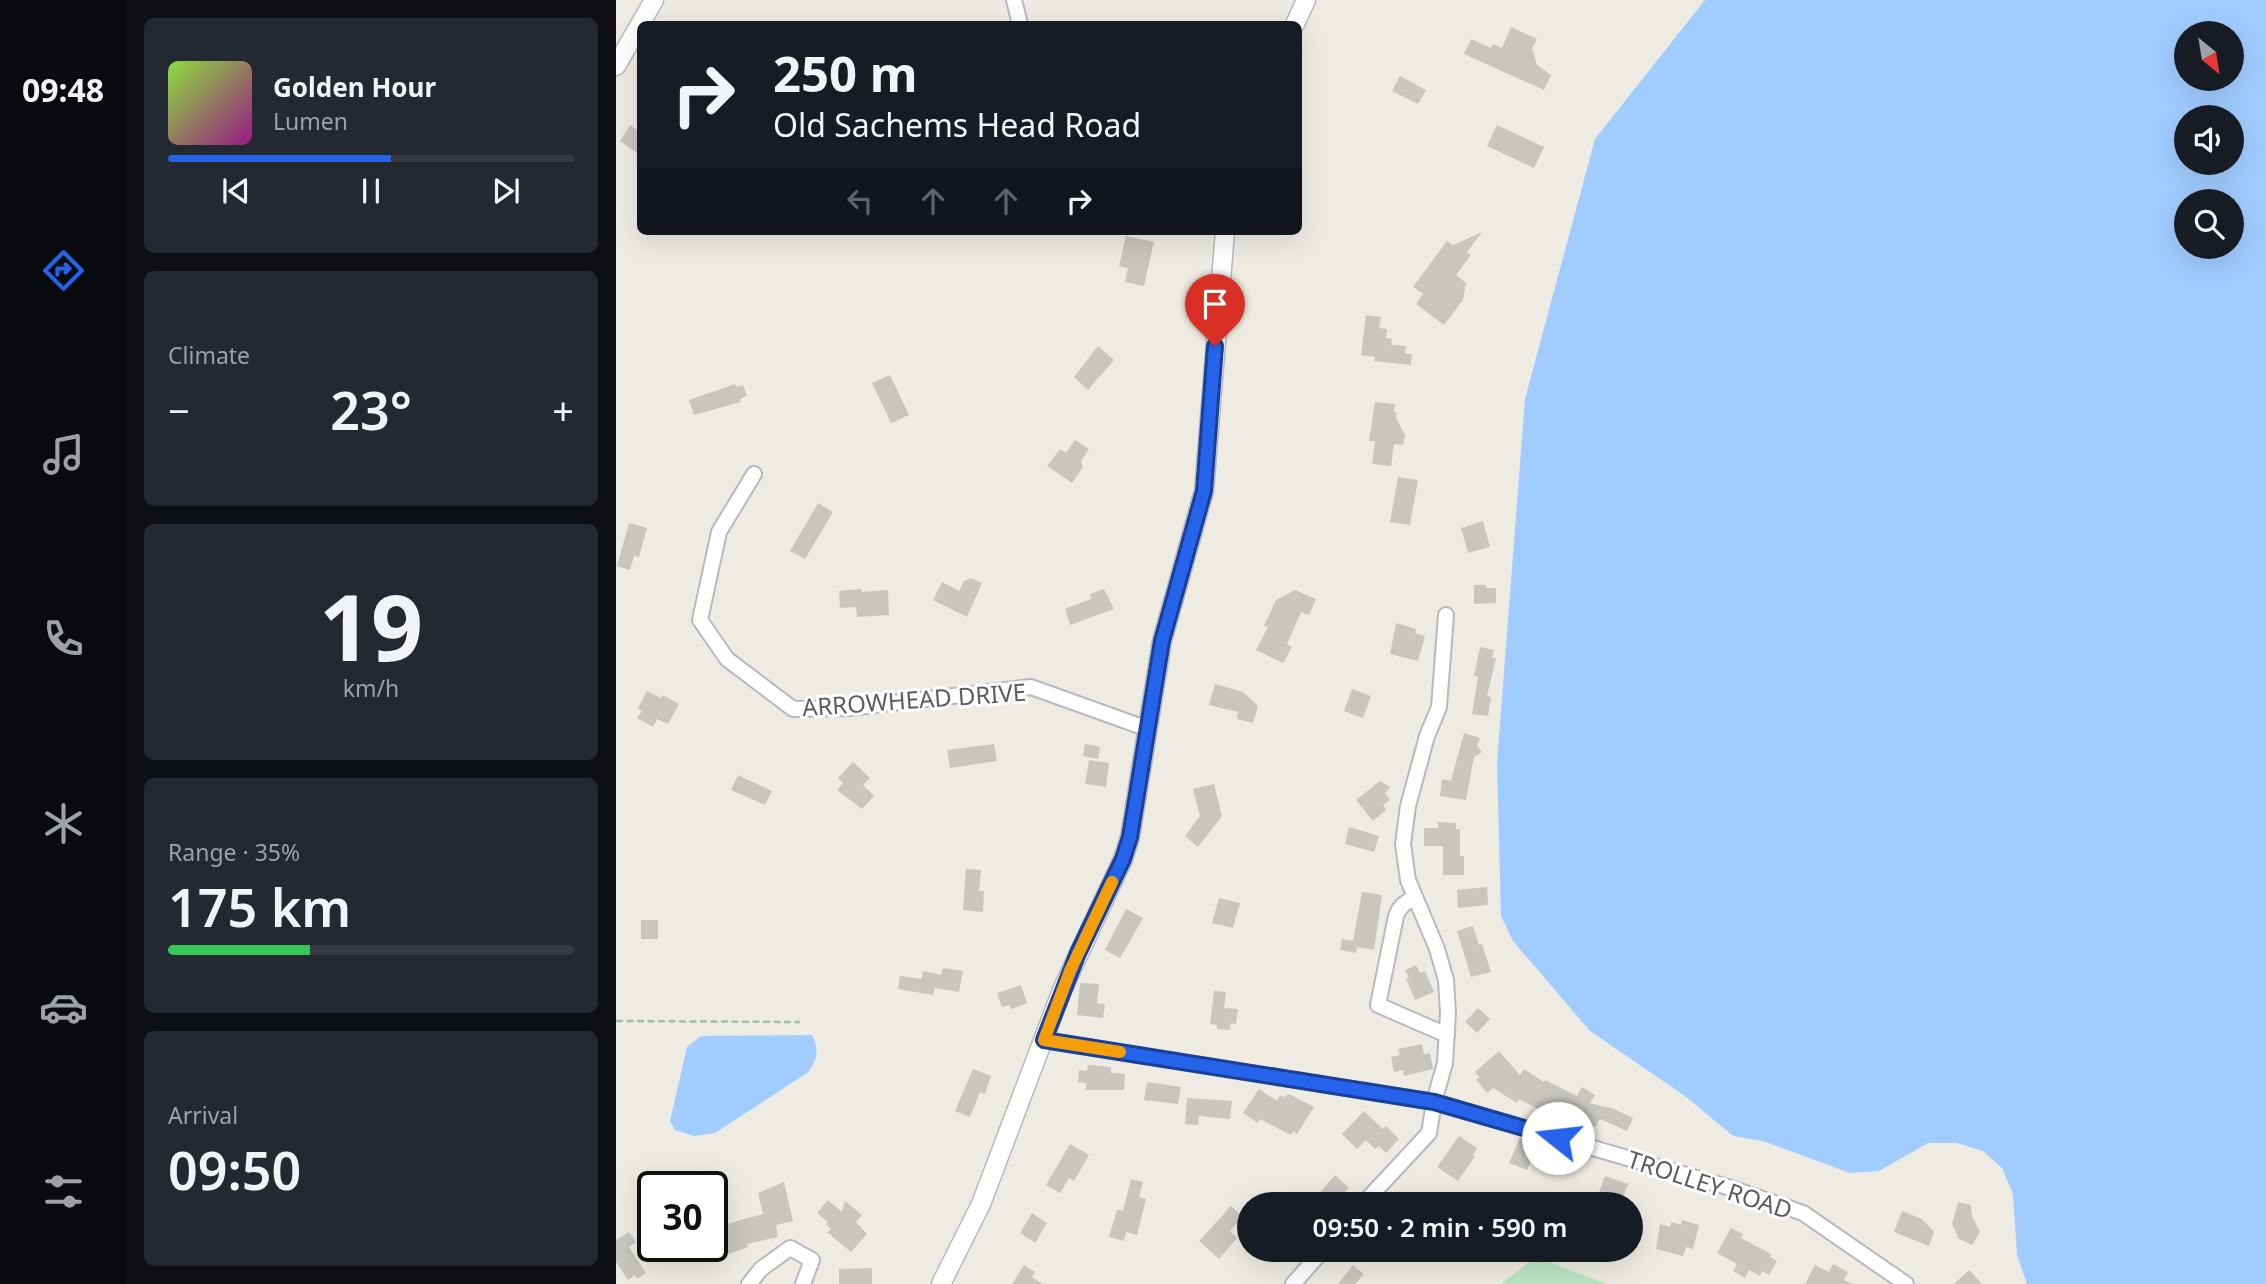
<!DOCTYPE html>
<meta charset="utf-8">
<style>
:root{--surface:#171b24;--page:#242831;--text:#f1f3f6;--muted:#9ea1a6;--line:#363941;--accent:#2563eb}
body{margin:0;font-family:"Noto Sans",sans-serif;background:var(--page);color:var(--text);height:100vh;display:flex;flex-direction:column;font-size:26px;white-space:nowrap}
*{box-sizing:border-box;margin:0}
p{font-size:23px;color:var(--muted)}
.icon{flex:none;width:38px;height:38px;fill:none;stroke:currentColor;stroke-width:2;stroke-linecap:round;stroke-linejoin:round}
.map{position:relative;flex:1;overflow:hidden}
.side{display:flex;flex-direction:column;gap:18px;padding:18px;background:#0d0f14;width:490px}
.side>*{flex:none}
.top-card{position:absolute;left:21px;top:21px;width:665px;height:214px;border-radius:10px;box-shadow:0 7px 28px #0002;background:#171b24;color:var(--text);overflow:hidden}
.needle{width:46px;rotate:150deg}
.buttons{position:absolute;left:1558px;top:21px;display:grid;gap:14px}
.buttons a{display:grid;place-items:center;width:70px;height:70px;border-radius:50%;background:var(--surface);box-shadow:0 7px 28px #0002;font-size:35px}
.speed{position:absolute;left:21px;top:1171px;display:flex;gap:14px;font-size:35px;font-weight:700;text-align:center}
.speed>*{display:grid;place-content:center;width:91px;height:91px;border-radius:50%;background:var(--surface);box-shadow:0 7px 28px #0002;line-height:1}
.speed .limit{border:4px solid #111;border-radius:10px;background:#fff;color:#111}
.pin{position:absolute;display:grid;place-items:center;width:60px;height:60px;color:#fff;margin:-72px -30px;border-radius:50% 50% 50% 0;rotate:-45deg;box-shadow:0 0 7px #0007}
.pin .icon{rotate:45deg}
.me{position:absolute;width:77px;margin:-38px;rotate:286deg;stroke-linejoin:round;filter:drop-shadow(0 0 5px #0008)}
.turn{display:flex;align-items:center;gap:24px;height:147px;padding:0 21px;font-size:32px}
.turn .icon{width:91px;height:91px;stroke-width:2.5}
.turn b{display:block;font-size:49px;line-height:60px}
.lanes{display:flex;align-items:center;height:66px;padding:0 21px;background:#0003;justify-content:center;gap:35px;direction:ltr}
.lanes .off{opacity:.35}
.big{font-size:52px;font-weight:600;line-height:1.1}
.side .tile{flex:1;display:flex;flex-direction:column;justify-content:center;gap:10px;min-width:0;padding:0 24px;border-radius:10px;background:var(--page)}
.side .dial{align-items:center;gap:0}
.dial b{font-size:91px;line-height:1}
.song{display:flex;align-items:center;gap:21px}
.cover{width:84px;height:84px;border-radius:10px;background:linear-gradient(135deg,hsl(90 70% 55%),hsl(310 70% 35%))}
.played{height:7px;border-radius:4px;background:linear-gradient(90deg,var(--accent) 55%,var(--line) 55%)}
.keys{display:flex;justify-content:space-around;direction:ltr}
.heat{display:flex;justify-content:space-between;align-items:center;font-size:38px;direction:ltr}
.charge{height:10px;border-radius:5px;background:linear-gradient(90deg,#34c759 35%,var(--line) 0)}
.trip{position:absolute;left:621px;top:1192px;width:406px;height:70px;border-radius:35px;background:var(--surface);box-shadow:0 7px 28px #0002;font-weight:600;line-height:70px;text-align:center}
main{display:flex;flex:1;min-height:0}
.dock{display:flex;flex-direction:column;width:126px;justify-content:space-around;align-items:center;background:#090b0e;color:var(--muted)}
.dock .icon{width:49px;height:49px}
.dock .current{color:var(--accent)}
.dock b{font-size:32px;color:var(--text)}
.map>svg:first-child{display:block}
</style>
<main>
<nav class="dock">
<b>09:48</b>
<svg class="icon current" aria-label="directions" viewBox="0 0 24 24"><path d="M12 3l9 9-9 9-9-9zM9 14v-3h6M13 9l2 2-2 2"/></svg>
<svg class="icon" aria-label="music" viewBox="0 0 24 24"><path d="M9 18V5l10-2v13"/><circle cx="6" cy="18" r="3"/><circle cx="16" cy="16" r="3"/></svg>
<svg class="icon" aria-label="phone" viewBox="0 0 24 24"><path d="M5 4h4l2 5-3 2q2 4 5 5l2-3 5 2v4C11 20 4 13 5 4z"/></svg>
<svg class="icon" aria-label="climate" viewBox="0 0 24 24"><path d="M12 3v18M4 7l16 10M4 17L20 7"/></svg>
<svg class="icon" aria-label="car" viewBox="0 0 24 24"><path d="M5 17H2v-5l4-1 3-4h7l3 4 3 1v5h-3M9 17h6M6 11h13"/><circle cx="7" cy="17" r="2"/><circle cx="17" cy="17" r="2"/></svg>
<svg class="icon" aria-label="filters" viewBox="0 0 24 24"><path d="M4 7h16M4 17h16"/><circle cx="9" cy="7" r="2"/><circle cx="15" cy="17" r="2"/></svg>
</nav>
<section class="side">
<div class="tile">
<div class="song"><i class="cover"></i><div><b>Golden Hour</b><p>Lumen</p></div></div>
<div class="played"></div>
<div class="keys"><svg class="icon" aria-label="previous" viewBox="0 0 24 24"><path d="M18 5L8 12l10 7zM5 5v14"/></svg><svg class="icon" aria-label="pause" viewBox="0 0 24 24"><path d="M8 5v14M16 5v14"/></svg><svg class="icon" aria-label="next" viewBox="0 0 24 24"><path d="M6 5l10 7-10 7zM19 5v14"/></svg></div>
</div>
<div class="tile"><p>Climate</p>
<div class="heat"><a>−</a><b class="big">23°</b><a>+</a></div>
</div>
<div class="tile dial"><b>19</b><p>km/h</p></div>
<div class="tile"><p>Range · 35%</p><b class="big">175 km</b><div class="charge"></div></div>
<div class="tile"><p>Arrival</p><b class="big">09:50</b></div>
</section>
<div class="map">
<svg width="1650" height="1284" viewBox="0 0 1650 1284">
<rect width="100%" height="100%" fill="#eeece2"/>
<path fill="#bee6c2" d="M920 1257 991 1284H885Z"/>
<g fill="#a0ccff" fill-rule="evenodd">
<path d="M1089 0H1650V1284H1411L1401 1255 1397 1194 1386 1168 1367 1151 1341 1143H1312L1263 1171 1234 1173 1147 1141 1117 1136 1069 1096 974 1031 897 941 885 916 881 763 909 399 979 139ZM1570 33H1615V79H1570ZM1570 117H1615V163H1570ZM1570 201H1615V247H1570Z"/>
<path d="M196 1035C203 1049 202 1060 191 1073L99 1133 78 1136 59 1130 54 1121 71 1047 85 1036Z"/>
</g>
<g fill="#c8c6bf">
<path d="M895 27 921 39 916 48 921 65 935 75 928 90 848 54 855 39 875 48 877 44 886 48Z"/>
<path d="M784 76 810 90 802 104 776 91Z"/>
<path d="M14 125 24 132V155L4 141Z"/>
<path d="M881 125 928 147 918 168 871 146Z"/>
<path d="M866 232 851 252 855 255 840 275 850 283 847 300 828 325 800 304 807 294 797 287 831 241 837 245Z"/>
<path d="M510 236 538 242 528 286 509 282 512 268 503 266Z"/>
<path d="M750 315 765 317 763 328 771 329 770 338 776 339 775 345 790 346 789 354H796L795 365 758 361 759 357 745 355Z"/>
<path d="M482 346 498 360 472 390 458 377Z"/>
<path d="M274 375 293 415 275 423 256 383Z"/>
<path d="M119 384 120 387 127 385 131 396 124 399 125 402 78 415 73 400Z"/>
<path d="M759 402 779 404 778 412 781 413 780 418 789 435 787 445 778 444 775 466 756 464 759 441H753Z"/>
<path d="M459 440 473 449 465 461 467 467 456 483 431 466 444 449 450 453Z"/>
<path d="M782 477 802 480 794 525 774 522Z"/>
<path d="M202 503 217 512 189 559 174 551Z"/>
<path d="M867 521 874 547 852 553 845 528Z"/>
<path d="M13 523 31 528 23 557 18 556 14 570 1 566Z"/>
<path d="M355 578 366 583 351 617 317 600 326 582 343 591 348 581Z"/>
<path d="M858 585H870V588H880V603L858 604Z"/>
<path d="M245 589 246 592 272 590 273 615 241 617 240 607 224 608 223 591Z"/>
<path d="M488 589 498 609 454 625 449 609 475 599 474 594Z"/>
<path d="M679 590 700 599 693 615 685 612 671 644 676 647 667 663 640 650 652 627 648 626 660 600Z"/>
<path d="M780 623 800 629 799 633 809 636 802 661 774 654Z"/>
<path d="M864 647 878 650 876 658H880L871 696 875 697 872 716 856 714 862 677 858 676Z"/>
<path d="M599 684 627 692 642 706 637 723 621 719 622 712 593 705Z"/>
<path d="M736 689 755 696 747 718 728 711Z"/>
<path d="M31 691 45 698 47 695 63 704 52 724 41 719 37 727 21 718 26 711 22 708Z"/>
<path d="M848 733 864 738 861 746 866 752 858 757 850 800 824 796 826 779 835 781Z"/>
<path d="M378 744 381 761 334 768 331 750Z"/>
<path d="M469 744 484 747 482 759 467 756Z"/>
<path d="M473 760 493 763 490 787 469 784Z"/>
<path d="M237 762 254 778 247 785 258 796 246 809 221 790 227 783 222 778Z"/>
<path d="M122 775 156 791 149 805 115 790Z"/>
<path d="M764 781 774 787 769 793 774 800 767 805 770 810 757 821 740 800Z"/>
<path d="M598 784 606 816 582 847 569 836 584 816 577 789Z"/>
<path d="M822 822 840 823V829H844V856H848V875H827V846H808V828H822Z"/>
<path d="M733 827 763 836 758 852 729 844Z"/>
<path d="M350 869 365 870 363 891H368L367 912 347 910Z"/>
<path d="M871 887 872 905 842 908 841 890Z"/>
<path d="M746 892 766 895 758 950 741 947 740 953 724 950 726 939 737 941Z"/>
<path d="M603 898 624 903 617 928 596 923Z"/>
<path d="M510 909 527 918 504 958 489 950Z"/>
<rect x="25" y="920" width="17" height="19"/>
<path d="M857 926 863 945 866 944 875 972 855 977 841 931Z"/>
<path d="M800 965 804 973 809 971 818 992 799 1000 790 979 793 978 789 970Z"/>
<path d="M327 968 347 971 343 992 319 988 317 995 282 989 284 976 305 979 307 971 325 975Z"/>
<path d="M464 983 483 984 481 1003 489 1004 487 1018 461 1015Z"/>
<path d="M405 985 411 1003 395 1009 393 1005 386 1007 381 993Z"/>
<path d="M598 991 610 992 608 1008 622 1009 620 1024 615 1023 614 1030 601 1029V1025L594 1024Z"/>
<path d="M862 1008 874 1019 861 1033 849 1022Z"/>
<path d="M806 1044 808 1054 814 1053 817 1069 788 1076 787 1070 778 1072 775 1057 784 1055 782 1049Z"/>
<path d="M883 1051 904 1075 908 1069 928 1082 929 1080 961 1096 966 1087 979 1095 974 1103 998 1109 1017 1118 1011 1131 984 1119 979 1127 936 1102 930 1113 903 1099 901 1103 877 1088 871 1093 860 1080 863 1077 859 1072Z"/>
<path d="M472 1065 495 1067V1073L509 1074 508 1090H470V1083L462 1082 463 1070 471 1071Z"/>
<path d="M357 1069 375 1076 369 1094 364 1092 354 1117 339 1111Z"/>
<path d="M531 1082 565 1087 562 1104 528 1100Z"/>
<path d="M643 1089 661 1101 664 1095 667 1097 673 1094 698 1107 681 1134 677 1131 675 1135 644 1119 642 1123 627 1113Z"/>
<path d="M571 1098 616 1101 614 1119 583 1116 582 1125 569 1124Z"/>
<path d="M748 1111 767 1129 770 1126 783 1139 770 1153 763 1146 759 1149 750 1140 741 1149 726 1134Z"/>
<path d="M843 1136 861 1148 857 1155 859 1156 842 1181 821 1167Z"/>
<path d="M904 1138 922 1146 920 1151 926 1154 922 1164 915 1161 911 1170 893 1163Z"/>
<path d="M454 1144 473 1155 458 1181 453 1178 444 1193 430 1185Z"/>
<path d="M719 1175 733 1188 719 1204H694Z"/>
<path d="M989 1176 1012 1184 1004 1204 982 1195Z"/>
<path d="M515 1179 527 1182 523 1197 530 1199 521 1235 510 1232 508 1241 493 1237 501 1210 507 1211Z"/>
<path d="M168 1182 177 1221 160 1225 162 1237 131 1244 132 1247 93 1261 88 1246H96V1228L147 1214 142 1193Z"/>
<path d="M212 1200 226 1212 229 1201 246 1215 240 1222 251 1234 235 1252 211 1232 215 1229 210 1224 212 1222 201 1213Z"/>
<path d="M1342 1202 1355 1205 1356 1216 1364 1232 1356 1245 1343 1239 1336 1224Z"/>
<path d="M615 1206 627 1217 614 1231 621 1238 603 1259 583 1241Z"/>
<path d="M1286 1211 1306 1219 1318 1232 1313 1246 1278 1232Z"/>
<path d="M416 1213 431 1223 419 1243 404 1233Z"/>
<path d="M1066 1220 1083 1225 1077 1249 1070 1247 1067 1256 1040 1249 1044 1224 1054 1227 1055 1222 1065 1225Z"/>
<path d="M1115 1228 1127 1234 1125 1238 1155 1254 1154 1257 1161 1261 1153 1275 1146 1271 1144 1276 1133 1270 1129 1278 1117 1271 1121 1264 1101 1253Z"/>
<path d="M13 1232 20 1242 13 1247 30 1273 21 1279 19 1275 12 1280 0 1262V1240Z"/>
<path d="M1217 1264 1232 1272 1228 1280 1237 1284H1189L1199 1265 1213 1272Z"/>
<path d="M408 1265 419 1272 416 1277 427 1284H396Z"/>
<path d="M737 1265 748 1274 739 1284H722Z"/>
<path d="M256 1268V1284H223V1269Z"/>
<path d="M1353 1270 1366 1284H1338Z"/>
</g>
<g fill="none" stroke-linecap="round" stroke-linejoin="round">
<g stroke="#b7b9bf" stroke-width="18">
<g id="minor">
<path d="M398 0 404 24"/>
<path d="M138 474 103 532 84 620 111 659 177 709 233 708 415 687 532 729"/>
<path d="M799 898C789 902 784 906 780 916L762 1005 831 1035"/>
<path d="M427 1040 818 1102 1115 1188 1187 1213 1290 1284"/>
<path d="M747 1204 813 1133 818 1102 829 1063 832 1013 830 980 821 949 792 880 787 844 792 806 811 736 823 707 830 615"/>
<path d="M133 1284 145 1269 174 1248 196 1260 187 1284"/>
<path d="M677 1284 707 1250"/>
</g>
</g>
<g stroke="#b7b9bf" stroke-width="21">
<g id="tertiary">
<path d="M679 24 690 0"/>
<path d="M0 66 38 0"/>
<path d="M325 1284 365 1204 446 990 507 859 514 837 546 641 588 491 609 231"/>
</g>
</g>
<path stroke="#97c7aa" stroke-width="2.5" stroke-dasharray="7 3.5" stroke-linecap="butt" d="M0 1021 184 1022"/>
<use href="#minor" stroke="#fff" stroke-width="14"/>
<use href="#tertiary" stroke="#fff" stroke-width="18"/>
</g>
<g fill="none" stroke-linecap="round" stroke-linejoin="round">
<g stroke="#184099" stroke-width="18">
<path id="route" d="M599 346 588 491 546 641 514 837 507 859 462 953 428 1040 818 1102 942 1138"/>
</g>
<use href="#route" stroke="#2563eb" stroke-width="12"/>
<path stroke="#f59e0b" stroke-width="12" d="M496 882 454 971 428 1040 504 1052"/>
</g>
<g text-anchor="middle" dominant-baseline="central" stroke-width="6" stroke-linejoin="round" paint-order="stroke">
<g font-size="24" fill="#5a5d63" stroke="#fff">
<text transform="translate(298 699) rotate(-4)">ARROWHEAD DRIVE</text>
<text transform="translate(1094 1184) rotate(18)">TROLLEY ROAD</text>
</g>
</g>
</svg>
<div class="buttons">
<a><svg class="needle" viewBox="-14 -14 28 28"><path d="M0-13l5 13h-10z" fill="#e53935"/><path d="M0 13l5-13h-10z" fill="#9ea1a6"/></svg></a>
<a><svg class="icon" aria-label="sound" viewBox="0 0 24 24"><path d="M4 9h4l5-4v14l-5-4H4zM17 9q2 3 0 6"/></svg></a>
<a><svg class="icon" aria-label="search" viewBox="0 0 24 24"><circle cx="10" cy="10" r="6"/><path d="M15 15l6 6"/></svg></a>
</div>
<div class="speed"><div class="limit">30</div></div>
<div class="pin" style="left:599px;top:346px;background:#d93025"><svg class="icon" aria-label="arrive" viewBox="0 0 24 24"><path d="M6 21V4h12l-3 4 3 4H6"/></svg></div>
<svg class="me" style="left:942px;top:1138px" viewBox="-20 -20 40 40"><circle r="19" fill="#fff"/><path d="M0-13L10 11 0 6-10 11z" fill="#2563eb"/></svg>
<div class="trip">09:50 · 2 min · 590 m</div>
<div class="top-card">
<div class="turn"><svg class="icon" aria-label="right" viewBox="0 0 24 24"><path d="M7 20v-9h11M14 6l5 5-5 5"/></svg><div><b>250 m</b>Old Sachems Head Road</div></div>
<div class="lanes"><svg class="icon off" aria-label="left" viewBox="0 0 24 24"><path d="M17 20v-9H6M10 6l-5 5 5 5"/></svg><svg class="icon off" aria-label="ahead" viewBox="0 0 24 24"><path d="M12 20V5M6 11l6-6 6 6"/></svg><svg class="icon off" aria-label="ahead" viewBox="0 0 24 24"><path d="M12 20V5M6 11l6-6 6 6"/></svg><svg class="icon" aria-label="right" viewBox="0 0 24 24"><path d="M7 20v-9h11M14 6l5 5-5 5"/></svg></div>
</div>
</div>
</main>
